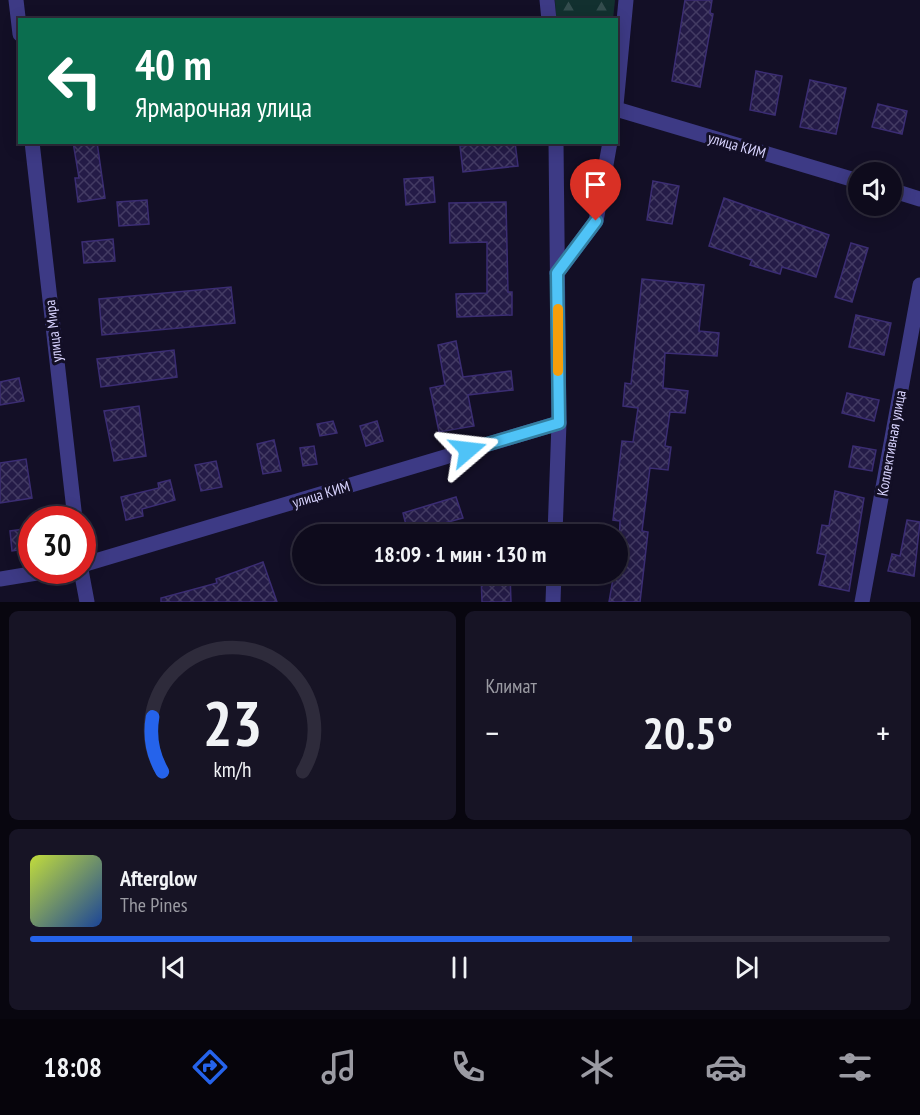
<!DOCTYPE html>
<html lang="ru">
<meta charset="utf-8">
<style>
:root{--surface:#0e0b1c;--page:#171425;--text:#f1f3f6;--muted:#9b9ba3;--line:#2e2b3b;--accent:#2563eb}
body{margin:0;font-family:"PT Sans Narrow",sans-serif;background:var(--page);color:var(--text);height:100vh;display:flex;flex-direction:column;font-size:22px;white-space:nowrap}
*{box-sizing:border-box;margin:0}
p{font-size:20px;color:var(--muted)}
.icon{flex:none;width:33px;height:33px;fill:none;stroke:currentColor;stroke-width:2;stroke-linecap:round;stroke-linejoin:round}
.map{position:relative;height:602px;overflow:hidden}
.sheet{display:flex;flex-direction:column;gap:9px;padding:9px;background:#08060f;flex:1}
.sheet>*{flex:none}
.banner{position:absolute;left:18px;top:18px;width:600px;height:126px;border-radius:0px;box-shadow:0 3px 15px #0003,0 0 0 2px var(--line);background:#0b6e4f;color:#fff;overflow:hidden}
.controls{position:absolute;left:848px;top:162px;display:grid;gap:12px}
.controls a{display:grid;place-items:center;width:54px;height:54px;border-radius:50%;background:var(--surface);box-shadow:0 3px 15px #0003,0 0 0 2px var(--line);font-size:30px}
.speed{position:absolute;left:18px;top:506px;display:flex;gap:12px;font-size:30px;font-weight:700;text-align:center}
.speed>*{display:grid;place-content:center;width:78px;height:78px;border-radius:50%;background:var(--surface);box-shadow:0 3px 15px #0003,0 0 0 2px var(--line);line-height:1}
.speed .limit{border:9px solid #d22;background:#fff;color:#111}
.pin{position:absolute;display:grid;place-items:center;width:51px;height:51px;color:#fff;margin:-62px -26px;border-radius:50% 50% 50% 0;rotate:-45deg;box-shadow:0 0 6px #0007}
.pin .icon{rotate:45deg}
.me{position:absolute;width:66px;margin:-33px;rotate:73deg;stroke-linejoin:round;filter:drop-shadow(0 0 4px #0008)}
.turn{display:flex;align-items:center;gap:21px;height:126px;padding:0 18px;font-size:27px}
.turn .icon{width:78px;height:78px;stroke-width:2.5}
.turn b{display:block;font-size:42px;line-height:51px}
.big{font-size:45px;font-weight:800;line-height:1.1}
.sheet .widget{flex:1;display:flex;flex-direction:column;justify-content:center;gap:9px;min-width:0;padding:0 21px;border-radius:9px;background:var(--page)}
.sheet .dial{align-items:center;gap:0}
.dial svg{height:156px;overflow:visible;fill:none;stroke:var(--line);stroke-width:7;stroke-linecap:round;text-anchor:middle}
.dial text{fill:var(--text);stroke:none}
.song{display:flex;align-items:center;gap:18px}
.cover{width:72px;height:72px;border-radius:9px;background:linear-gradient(135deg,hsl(70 70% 55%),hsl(220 70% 35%))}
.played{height:6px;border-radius:3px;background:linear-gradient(90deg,var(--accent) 70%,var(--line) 70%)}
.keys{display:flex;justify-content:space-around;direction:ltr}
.heat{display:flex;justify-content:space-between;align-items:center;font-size:33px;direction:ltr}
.sheet .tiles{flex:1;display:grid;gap:9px;grid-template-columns:1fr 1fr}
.widget:last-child{grid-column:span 2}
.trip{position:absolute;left:292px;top:524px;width:336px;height:60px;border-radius:30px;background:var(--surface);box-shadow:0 3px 15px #0003,0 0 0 2px var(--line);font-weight:800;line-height:60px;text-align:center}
.tab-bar{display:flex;height:96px;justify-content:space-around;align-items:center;background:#06040b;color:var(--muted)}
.tab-bar .icon{width:42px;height:42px}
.tab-bar .selected{color:var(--accent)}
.tab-bar b{font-size:27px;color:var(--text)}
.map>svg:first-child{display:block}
</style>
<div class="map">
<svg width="920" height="602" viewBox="0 0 920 602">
<defs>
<pattern id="forest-firs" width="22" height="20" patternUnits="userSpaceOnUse" patternTransform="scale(1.5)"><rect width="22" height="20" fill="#12302f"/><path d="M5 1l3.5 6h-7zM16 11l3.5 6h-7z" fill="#344d4e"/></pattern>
<pattern id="building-cross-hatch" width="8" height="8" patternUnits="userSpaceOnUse" patternTransform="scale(1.5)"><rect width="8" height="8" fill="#241b47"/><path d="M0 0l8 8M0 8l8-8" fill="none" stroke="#433b63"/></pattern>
</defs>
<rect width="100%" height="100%" fill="#130f26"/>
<path fill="url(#forest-firs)" d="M555 0H615L613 19H556Z"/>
<g fill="url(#building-cross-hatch)" stroke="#3b2d73" stroke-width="1.5">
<path d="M685 0H712L710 13 713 14 700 87 672 81Z"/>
<path d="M756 71 782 76 775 115 750 110Z"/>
<path d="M810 80 846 88 836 134 800 127Z"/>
<path d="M878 104 907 111 902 134 872 127Z"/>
<path d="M73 142H97L105 198 78 202 75 178H79Z"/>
<path d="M515 142 518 166 463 172 460 146Z"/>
<path d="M433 177 435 202 406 205 404 179Z"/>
<path d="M653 181 679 186 672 224 647 220Z"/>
<path d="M724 198 829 235 816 277 782 267 780 274 750 265 752 260 709 246Z"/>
<path d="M147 200 149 224 119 226 117 202Z"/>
<path d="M506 202 508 292H512V315L457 317 456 294 487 293V242L450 243 449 203Z"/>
<path d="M113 239 115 261 84 263 82 242Z"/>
<path d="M851 243 868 248 852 302 835 297Z"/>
<path d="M642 279 704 285 699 331 719 333 717 356 665 353 663 388 688 391 685 413 670 412 665 446 671 447 668 470 650 468 642 531 648 532 640 602H609L614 573H618L620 521 613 520 622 441 633 442 638 408 623 406 625 383 631 384Z"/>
<path d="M231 287 235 323 102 335 99 299Z"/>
<path d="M856 315 891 323 884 355 849 347Z"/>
<path d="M456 341 463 377 511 371 513 390 468 395 474 426 439 432 430 388 445 385 438 345Z"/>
<path d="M174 350 177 377 101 387 97 359Z"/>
<path d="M19 378 24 401 0 405V382Z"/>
<path d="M847 393 879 400 874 421 842 413Z"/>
<path d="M139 406 146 456 114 461 104 411Z"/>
<path d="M333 421 337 433 320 436 317 424Z"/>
<path d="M377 421 383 441 366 446 360 426Z"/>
<path d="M274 440 281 471 263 474 257 444Z"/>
<path d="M314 446 317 464 303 466 300 448Z"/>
<path d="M853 446 876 450 872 471 849 467Z"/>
<path d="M26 459 32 498 0 503V463Z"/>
<path d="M216 461 222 487 201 491 195 465Z"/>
<path d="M170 480 175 500 142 509 143 516 126 520 121 497 159 488 158 483Z"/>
<path d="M835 491 864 498 849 591 819 585 826 555 817 553 822 525 829 526Z"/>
<path d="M456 497 463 518 408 533 403 513Z"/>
<path d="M907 520 920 522 914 576 888 571 892 554 900 556Z"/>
<path d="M32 528V548L12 551 10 531Z"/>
<path d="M263 562 277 602H161V598L217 583 216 579Z"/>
<path d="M481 573H510L511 602H482Z"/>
</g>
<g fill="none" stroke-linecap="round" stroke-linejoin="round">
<g stroke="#3d3a85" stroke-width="15">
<path d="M16 0 20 34"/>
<path d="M547 0 549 20"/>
<path d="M616 105 626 0"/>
<path d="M616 109 858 181"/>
<path d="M32 142 75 519"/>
<path d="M891 190 920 199"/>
<path d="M557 273 596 221 610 142"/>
<path d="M555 534 559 423 556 142"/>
<path d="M82 565 559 423"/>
<path d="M81 570 87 602"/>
<path d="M0 579 55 570"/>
<path d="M553 602 554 573"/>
<path d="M862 602 920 285"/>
</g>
</g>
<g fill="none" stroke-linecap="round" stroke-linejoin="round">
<g stroke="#337fa1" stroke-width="15">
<path id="route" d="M468 450 559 423 557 273 596 221"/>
</g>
<use href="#route" stroke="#4fc3f7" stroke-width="10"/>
<path stroke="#f59e0b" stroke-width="10" d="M558 309V371"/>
</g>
<g text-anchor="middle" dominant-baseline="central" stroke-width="6" stroke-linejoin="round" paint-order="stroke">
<g font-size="15" fill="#d9d4ff" stroke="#130f26">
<text transform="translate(737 145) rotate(16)">улица КИМ</text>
<text transform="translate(53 331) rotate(-97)">улица Мира</text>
<text transform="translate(891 443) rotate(-80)">Коллективная улица</text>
<text transform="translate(321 494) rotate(-17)">улица КИМ</text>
</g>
</g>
</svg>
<div class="controls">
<a><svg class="icon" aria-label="sound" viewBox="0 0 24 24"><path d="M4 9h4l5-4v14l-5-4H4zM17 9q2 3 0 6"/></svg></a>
</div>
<div class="speed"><div class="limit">30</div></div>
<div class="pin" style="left:596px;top:221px;background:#d93025"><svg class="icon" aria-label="arrive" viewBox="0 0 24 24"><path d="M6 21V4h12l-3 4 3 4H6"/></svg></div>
<svg class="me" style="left:468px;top:450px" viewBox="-20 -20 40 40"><path d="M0-17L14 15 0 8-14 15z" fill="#4fc3f7" stroke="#fff" stroke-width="4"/></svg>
<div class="trip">18:09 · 1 мин · 130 m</div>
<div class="banner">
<div class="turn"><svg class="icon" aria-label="left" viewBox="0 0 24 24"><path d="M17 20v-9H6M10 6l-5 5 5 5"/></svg><div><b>40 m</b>Ярмарочная улица</div></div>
</div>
</div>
<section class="sheet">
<div class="tiles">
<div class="widget dial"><svg viewBox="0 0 100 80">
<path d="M14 69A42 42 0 1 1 86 69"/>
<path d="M14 69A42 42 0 0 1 9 41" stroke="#2563eb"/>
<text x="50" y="56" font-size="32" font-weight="700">23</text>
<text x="50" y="72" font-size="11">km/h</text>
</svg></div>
<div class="widget"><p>Климат</p>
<div class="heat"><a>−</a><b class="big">20.5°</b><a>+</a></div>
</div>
<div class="widget">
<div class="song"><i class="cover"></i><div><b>Afterglow</b><p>The Pines</p></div></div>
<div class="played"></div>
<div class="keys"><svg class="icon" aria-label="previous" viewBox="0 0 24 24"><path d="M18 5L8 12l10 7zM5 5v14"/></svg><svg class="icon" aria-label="pause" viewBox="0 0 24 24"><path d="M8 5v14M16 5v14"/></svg><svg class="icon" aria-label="next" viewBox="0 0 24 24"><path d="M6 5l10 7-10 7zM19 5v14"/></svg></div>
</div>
</div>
</section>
<nav class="tab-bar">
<b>18:08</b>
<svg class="icon selected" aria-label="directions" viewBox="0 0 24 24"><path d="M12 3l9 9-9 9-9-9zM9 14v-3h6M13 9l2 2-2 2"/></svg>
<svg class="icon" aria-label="music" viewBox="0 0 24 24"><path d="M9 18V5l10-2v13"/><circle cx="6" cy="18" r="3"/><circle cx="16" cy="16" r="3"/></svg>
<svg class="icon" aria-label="phone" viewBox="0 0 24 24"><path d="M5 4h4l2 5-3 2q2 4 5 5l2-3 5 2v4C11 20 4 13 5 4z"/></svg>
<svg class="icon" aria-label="climate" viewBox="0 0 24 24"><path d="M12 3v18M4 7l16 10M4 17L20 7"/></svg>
<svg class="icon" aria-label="car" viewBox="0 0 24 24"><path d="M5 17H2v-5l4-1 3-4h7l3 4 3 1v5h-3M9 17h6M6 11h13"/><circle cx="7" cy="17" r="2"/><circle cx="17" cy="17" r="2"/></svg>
<svg class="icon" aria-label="filters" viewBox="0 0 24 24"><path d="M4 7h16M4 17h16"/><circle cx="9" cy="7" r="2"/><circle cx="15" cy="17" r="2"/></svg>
</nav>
